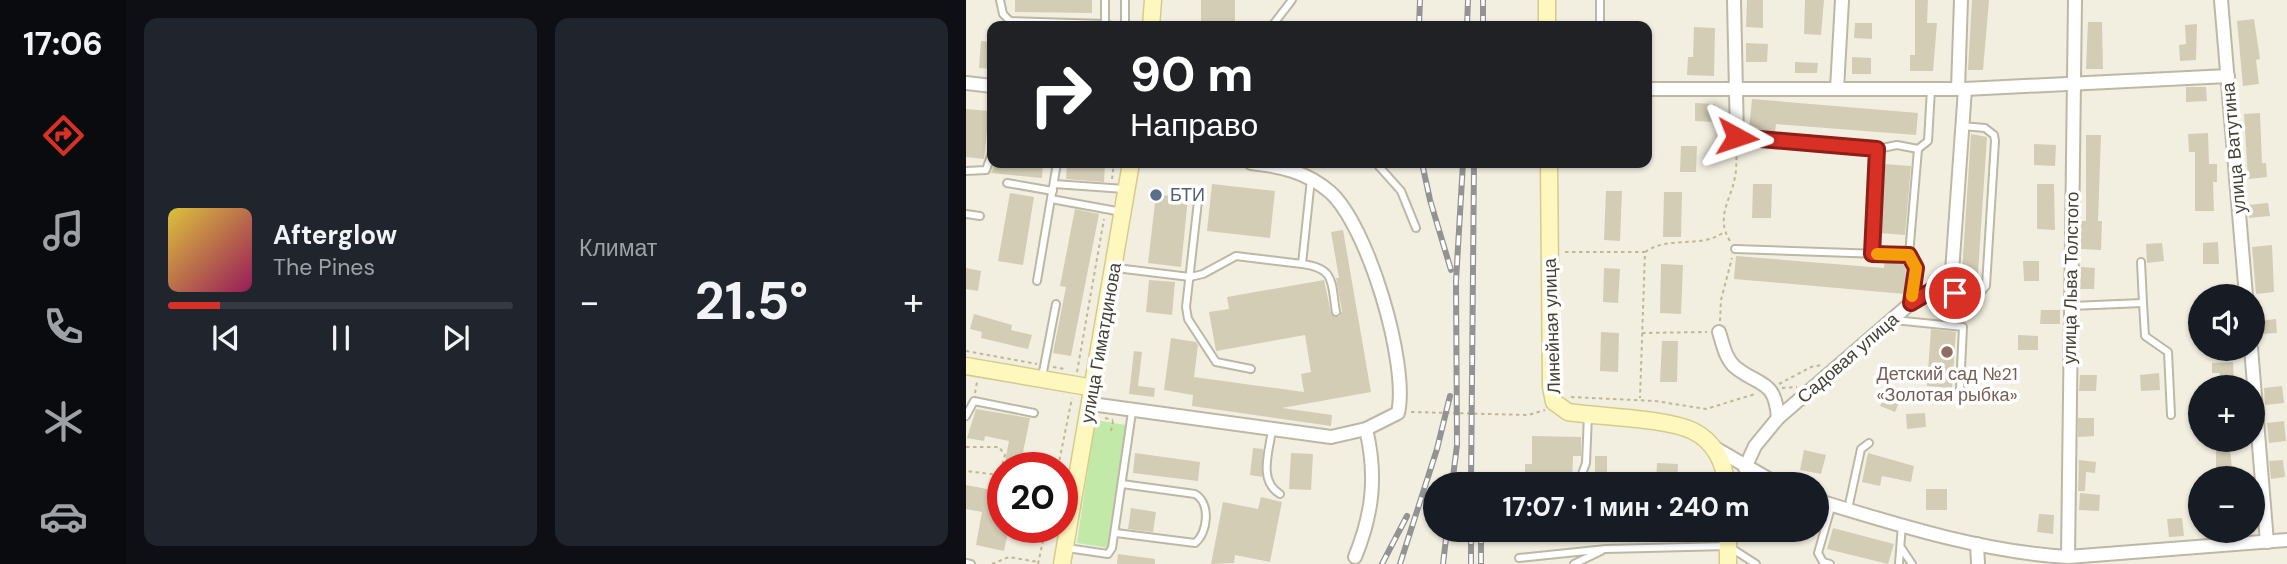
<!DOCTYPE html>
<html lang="ru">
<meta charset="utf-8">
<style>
:root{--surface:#171b24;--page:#20242c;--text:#f1f3f6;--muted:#9ea1a6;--line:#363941;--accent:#d93025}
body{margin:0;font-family:"DM Sans",sans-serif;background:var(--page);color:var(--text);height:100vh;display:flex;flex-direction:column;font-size:26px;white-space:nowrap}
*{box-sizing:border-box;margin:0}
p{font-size:23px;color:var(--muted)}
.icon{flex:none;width:38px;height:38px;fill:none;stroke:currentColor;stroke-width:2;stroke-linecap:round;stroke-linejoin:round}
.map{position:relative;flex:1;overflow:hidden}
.panel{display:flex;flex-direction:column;gap:18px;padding:18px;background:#0d0f14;width:840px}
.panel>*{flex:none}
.top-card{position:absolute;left:21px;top:21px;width:665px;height:147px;border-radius:14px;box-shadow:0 2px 5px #0004;background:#202124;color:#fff;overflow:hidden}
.fabs{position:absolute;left:1222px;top:284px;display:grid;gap:14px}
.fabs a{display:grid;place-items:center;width:77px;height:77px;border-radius:50%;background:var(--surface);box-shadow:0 2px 5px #0004;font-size:35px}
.speed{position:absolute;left:21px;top:452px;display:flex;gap:14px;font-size:35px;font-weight:700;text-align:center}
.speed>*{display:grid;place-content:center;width:91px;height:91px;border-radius:50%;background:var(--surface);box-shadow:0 2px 5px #0004;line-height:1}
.speed .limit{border:10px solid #d22;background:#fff;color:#111}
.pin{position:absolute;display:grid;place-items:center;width:60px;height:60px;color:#fff;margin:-30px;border:4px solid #fff;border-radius:50%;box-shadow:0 2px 7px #0007}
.me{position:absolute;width:77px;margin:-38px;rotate:95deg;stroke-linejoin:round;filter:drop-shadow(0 0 5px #0008)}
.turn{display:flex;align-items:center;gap:24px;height:147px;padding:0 28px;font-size:32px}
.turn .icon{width:91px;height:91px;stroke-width:2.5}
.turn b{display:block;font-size:49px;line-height:60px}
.big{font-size:52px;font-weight:700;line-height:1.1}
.panel .widget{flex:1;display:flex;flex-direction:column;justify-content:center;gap:10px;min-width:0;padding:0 24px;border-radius:14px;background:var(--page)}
.song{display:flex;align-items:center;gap:21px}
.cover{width:84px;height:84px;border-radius:10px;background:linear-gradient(135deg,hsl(50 70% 55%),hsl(330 70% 35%))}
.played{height:7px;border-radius:4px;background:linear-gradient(90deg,var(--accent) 15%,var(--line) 15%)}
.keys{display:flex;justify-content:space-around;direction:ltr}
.heat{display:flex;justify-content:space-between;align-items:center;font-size:38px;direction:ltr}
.panel .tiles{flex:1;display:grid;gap:18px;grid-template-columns:repeat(2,1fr)}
.trip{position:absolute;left:457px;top:472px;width:406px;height:70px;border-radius:35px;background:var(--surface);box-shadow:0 2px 5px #0004;font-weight:700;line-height:70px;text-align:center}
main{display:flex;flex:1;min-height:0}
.tab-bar{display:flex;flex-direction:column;width:126px;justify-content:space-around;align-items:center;background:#090b0e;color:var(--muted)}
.tab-bar .icon{width:49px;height:49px}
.tab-bar .on{color:var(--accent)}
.tab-bar b{font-size:32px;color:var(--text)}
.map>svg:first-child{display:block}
</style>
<main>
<nav class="tab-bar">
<b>17:06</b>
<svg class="icon on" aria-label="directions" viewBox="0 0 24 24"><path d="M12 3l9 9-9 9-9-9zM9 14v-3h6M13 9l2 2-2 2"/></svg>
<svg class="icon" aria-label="music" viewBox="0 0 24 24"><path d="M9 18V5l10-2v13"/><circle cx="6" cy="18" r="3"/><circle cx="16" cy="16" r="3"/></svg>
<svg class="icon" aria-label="phone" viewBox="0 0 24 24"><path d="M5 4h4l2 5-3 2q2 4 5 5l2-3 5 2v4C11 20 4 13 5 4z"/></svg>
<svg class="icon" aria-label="climate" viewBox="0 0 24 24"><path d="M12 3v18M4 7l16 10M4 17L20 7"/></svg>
<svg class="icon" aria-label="car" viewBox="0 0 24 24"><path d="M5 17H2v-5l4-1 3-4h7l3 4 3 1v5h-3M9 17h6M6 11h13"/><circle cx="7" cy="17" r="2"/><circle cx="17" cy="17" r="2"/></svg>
</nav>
<section class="panel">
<div class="tiles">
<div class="widget">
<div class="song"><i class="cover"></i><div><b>Afterglow</b><p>The Pines</p></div></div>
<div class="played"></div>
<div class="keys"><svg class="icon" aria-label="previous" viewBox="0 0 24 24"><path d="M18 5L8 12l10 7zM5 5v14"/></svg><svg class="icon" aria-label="pause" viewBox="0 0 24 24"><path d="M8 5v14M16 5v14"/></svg><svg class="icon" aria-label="next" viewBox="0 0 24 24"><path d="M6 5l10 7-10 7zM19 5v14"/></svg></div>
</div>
<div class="widget"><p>Климат</p>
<div class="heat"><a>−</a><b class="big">21.5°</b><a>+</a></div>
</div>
</div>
</section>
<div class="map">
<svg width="1321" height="564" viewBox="0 0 1321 564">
<rect width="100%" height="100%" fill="#f2efe1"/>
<path fill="#c2e9a7" d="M129 420 160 425 143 548 111 543Z"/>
<g fill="#d3cdb6">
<path d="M49 0H126V13L49 12Z"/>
<path d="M235 0H269V23L235 22Z"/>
<path d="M781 0H797V28L780 27Z"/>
<path d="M839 0H858L855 35 838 34Z"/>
<path d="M949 0H962L961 23H971L967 71H944V55H949Z"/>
<path d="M1006 0H1023L1017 70H1002Z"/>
<path d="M1288 19 1294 59 1290 60 1293 84 1277 86 1271 21Z"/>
<path d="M1122 22H1136L1137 69H1120Z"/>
<path d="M889 23H906V39L888 38Z"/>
<path d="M1231 24 1230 60 1214 61 1213 45 1220 44 1219 25Z"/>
<path d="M728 27 749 28 748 76 721 75 722 57H727Z"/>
<path d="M15 41 26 42V69L13 68Z"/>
<path d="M780 43 802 44 801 62H780Z"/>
<path d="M886 57 905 58V74H886Z"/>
<path d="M829 62 852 63 851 73H829Z"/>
<path d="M1220 87H1240L1241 101 1220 102Z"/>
<path d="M786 99 952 113 950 135 810 124 809 132 783 130Z"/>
<path d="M729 103 749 104 748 122 729 121Z"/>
<path d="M0 109 23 111 18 159 0 157Z"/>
<path d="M1294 113 1296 163H1300L1301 177 1282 179 1278 114Z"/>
<path d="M1242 133 1243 164H1251V182H1247L1248 211H1229V152H1223L1222 134Z"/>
<path d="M1005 134 1021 137 1011 288 995 287Z"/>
<path d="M1120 135H1135L1132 221H1136L1135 250 1115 249V221H1120Z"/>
<path d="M1068 144 1090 145 1089 166 1068 165Z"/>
<path d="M715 146H731L730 172H714Z"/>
<path d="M29 163H77L76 178 25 173Z"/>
<path d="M101 163H139L138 182 100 179Z"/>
<path d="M918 164 945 166 939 235 913 233Z"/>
<path d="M246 184 309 191 304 238 241 231Z"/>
<path d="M787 184H806L805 218H786Z"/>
<path d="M1071 184H1088L1089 230 1071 229Z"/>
<path d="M640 191H656L654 241 638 240Z"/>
<path d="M698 192H716L715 237H697Z"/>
<path d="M44 193 68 197 57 265 32 261Z"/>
<path d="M186 194 222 198 215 267 182 263 189 203 185 202Z"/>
<path d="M1302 203 1304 216 1283 218 1282 205Z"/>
<path d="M109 209 133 214 105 356 87 353 100 287 94 286Z"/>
<path d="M377 230 405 392 316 408 366 415 365 426 226 406 227 395 198 390 205 338 230 342 232 345 228 377 338 392 335 374 345 372 339 335 250 351 243 312 263 309 261 297 358 280 365 313 373 317 376 311 370 278H373L365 232Z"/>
<path d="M1252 242 1253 264H1237V243Z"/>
<path d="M1196 243 1198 261 1181 263 1180 244Z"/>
<path d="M1306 245 1308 292 1290 294 1286 247Z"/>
<path d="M770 256 918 268 919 260 940 262 939 294 768 279Z"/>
<path d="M1057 261H1073V281H1058Z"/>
<path d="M695 264 717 265 715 314 694 313Z"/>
<path d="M1115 267 1129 268 1128 289H1114Z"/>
<path d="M0 268 15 271 12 291 0 289Z"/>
<path d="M638 268 654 269 652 303 637 302Z"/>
<path d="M183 280 209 282 206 315 180 312Z"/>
<path d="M1075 310H1094V324H1074Z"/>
<path d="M8 314 46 325 45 330 66 335 62 349 15 338 16 332 4 329Z"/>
<path d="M1310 319 1311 333 1293 334 1292 321Z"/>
<path d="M965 329 990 332 986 388 961 386Z"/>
<path d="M635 332 653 333 652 372 634 371Z"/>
<path d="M1052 335 1072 336V350H1052Z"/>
<path d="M696 341H712L711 382H694Z"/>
<path d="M168 351 176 352 172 386 189 388 188 397 163 394Z"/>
<path d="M1267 362 1268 387H1254V373H1246V363Z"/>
<path d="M1193 373 1194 390 1175 391 1174 375Z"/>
<path d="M1114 375H1131L1130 391H1113Z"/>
<path d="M1316 386 1318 403 1299 405 1298 388Z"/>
<path d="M921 390 936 396 929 412 914 406Z"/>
<path d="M10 409 64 418 54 467H38L43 441 19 436 18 441 1 438Z"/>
<path d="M959 413 960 427 941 429 940 414Z"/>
<path d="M1112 418H1128V436L1112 437Z"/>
<path d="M1318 421 1320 441 1303 443 1301 423Z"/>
<path d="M566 436 615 437V456H607L606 485H559V464H566Z"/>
<path d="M1245 439H1263L1267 478H1250V449H1246Z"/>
<path d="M287 448 297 449 296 477 284 475Z"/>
<path d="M838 450 860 455 855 474 834 470Z"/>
<path d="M169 453 234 462 232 481 167 473Z"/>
<path d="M325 453 347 454 345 490 323 489Z"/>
<path d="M902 453 948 466 945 482 916 476 914 486 896 482Z"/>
<rect x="629" y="456" width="12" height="29"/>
<path d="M1113 460 1130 462 1129 473 1120 472 1119 491H1112Z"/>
<path d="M1317 460 1319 477 1305 479 1303 461Z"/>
<path d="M691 463 712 464 711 485H690Z"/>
<path d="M0 485 37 492V527H43L38 551 10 545 16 512 0 509Z"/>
<rect x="960" y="489" width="21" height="21"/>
<path d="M1114 493 1134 495 1133 511 1113 510Z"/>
<path d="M295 497 316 502 304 562 269 555 268 563 245 564 257 502 292 509Z"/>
<path d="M165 508 190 512 187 532 162 529Z"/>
<path d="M1073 514 1088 515 1087 534 1071 532Z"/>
<path d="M1216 518 1218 536 1203 537 1201 519Z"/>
<path d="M867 528 928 544 922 564 861 549Z"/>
<path d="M152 554 189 559V564H151Z"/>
</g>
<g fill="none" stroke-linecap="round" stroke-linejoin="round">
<g stroke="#bdb8a4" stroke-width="10">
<g id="lane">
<path d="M34 0 37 14 44 21 139 24"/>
<path d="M139 0V24L146 26"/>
<path d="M159 0V26"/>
<path d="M634 0V26"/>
<path d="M306 26 326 0"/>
<path d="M771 137 911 149 931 145 952 149"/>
<path d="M410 163 435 191 450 228"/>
<path d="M0 171 20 170 26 153"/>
<path d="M41 183 87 191"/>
<path d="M88 184 159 189"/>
<path d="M85 199 156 212"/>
<path d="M232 201 220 307 222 319 250 362 285 369"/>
<path d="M0 214 14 216"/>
<path d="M769 249 943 255"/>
<path d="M906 253 911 149"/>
<path d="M336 264C370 268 365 283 370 312"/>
<path d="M150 268 224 277 237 274 270 256 336 264 345 179"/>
<path d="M71 281 91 163"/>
<path d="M970 292 1013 294 1020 286 1029 141 1028 135 1019 128 996 126"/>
<path d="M946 301 950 268 943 255 952 149 962 141 965 89"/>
<path d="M1177 303 1179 336 1202 352 1205 415"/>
<path d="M1105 306 1177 303 1175 262"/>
<path d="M928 320 997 327 994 389"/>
<path d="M76 377 90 304"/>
<path d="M0 416 8 401 68 413"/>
<path d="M306 430C303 452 292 481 314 494"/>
<path d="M612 485 620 463 622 415"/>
<path d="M882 509 895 449 903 443"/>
<path d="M150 533 229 543C242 533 245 503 229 494L156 484"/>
<path d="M829 534 833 530"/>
<path d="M101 548 142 554 146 548 166 412"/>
<path d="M936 549 946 564"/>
<path d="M553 558 640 549 762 546 790 564"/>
<path d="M0 563 5 564"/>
<path d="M608 564 635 551"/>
<path d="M864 564 857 562 852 553 866 504"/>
<path d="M933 564 936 524"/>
</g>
</g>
<g stroke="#bdb8a4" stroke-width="16">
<g id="street">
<path d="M768 0 771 137"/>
<path d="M1255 0 1280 296"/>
<path d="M0 83 26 86"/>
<path d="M681 89H999L1262 76"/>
<path d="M871 89 876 0"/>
<path d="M992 89 995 0"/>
<path d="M753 332C757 344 759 358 769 367 794 387 809 379 812 418"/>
<path d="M1285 348 1301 542"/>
<path d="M125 404 365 437 400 429 432 413C443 364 402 226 364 192 341 172 314 166 285 163"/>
<path d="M749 448 813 485"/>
<path d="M779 468 789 446 812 418 945 303 982 281 986 272 999 89"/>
<path d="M850 500C932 525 1017 552 1102 557L1321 540"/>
<path d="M1011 544 1012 564"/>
<path d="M389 557C407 513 411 475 400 429"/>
<path d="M1102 557 1109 0"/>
</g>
</g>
<g stroke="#d4cc8e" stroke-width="19">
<g id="secondary">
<path d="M581 0V26"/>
<path d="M185 26 187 0"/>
<path d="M583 163 585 387 588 402 602 412C634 417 700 418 727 431 748 441 759 463 760 485"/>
<path d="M0 366 128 388"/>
<path d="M762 530V564"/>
<path d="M96 564 165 163"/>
</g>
</g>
<g stroke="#c0b794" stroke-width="2" stroke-dasharray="3.5 3.5" stroke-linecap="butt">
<path d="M146 179 148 163"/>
<path d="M764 241C749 217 765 200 769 177 771 168 770 158 771 148"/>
<path d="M599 252H679L674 398"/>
<path d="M679 252C703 235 735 249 758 232"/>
<path d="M754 321 755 300 766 258"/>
<path d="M676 333 741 332"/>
<path d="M0 351 71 364"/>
<path d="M87 367 99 369"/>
<path d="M111 372 138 219"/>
<path d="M813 384 845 367 856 365"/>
<path d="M816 388 831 387"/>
<path d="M9 393 11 382"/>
<path d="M605 397 689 401 740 409 789 394"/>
<path d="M445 412 562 415 579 410"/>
<path d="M139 418 147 420"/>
<path d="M145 431 147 421"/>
<path d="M0 447H33L39 455 33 475 0 471"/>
<path d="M92 467 106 398"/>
<path d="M26 564 43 557 72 562"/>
<path d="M72 564 80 527"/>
</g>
<use href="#lane" stroke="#fff" stroke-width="6"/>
<use href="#street" stroke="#fff" stroke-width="12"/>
<use href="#secondary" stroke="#fff8be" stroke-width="16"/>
<g stroke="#939393" stroke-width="6">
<g id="rail">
<path d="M453 26 454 0"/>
<path d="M501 26 502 0"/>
<path d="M517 26V0"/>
<path d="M456 163 464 200 485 270"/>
<path d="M486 485 491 445 490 281 497 163"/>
<path d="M505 485 508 163"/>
<path d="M515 533V564"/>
<path d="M416 564 441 516"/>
<path d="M434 564 471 449 484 396"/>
<path d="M477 564 481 530"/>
<path d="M505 564V530"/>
</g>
</g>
<use href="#rail" stroke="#fff" stroke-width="3.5" stroke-dasharray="10" stroke-linecap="butt"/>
</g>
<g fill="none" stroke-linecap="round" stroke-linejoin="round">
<g stroke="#8d1f18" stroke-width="18">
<path id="route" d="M771 137 911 149 906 254 943 255 950 268 945 303 965 291 989 293"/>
</g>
<use href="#route" stroke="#d93025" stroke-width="12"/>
<path stroke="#f59e0b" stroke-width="12" d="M911 254 943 255 950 268 946 296"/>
</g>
<circle fill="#5c6f8a" stroke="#fff" stroke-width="2.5" cx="190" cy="195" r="7"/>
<circle fill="#8d6e63" stroke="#fff" stroke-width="2.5" cx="981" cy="352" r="7"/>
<g text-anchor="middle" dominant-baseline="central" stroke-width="7" stroke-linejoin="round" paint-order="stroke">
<g font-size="18" fill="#433f32" stroke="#fff">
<text transform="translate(1268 148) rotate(-95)">улица Ватутина</text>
<text transform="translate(1105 278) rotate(-89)">улица Льва Толстого</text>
<text transform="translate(586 326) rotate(-92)">Линейная улица</text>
<text transform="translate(135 343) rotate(-80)">улица Гиматдинова</text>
<text transform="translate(882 358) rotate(-41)">Садовая улица</text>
</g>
<g font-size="18" fill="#4e5e75" stroke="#fff" text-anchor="start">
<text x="204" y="195">БТИ</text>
</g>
<g font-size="18" fill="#785e54" stroke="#fff">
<text x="981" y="374">Детский сад №21<tspan x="981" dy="21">«Золотая рыбка»</tspan></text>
</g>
</g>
</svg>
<div class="fabs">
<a><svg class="icon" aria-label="sound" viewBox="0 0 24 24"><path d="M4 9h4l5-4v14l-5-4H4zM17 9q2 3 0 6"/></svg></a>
<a>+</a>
<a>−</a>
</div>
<div class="speed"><div class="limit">20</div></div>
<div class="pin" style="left:989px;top:293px;background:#d93025"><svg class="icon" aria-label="arrive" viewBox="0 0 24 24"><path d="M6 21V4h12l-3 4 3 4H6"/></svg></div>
<svg class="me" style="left:771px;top:137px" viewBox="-20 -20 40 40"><path d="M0-17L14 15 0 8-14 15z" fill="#d93025" stroke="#fff" stroke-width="4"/></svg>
<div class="trip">17:07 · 1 мин · 240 m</div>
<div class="top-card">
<div class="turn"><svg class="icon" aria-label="right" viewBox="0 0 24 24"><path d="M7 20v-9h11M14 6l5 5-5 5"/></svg><div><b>90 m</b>Направо</div></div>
</div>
</div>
</main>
